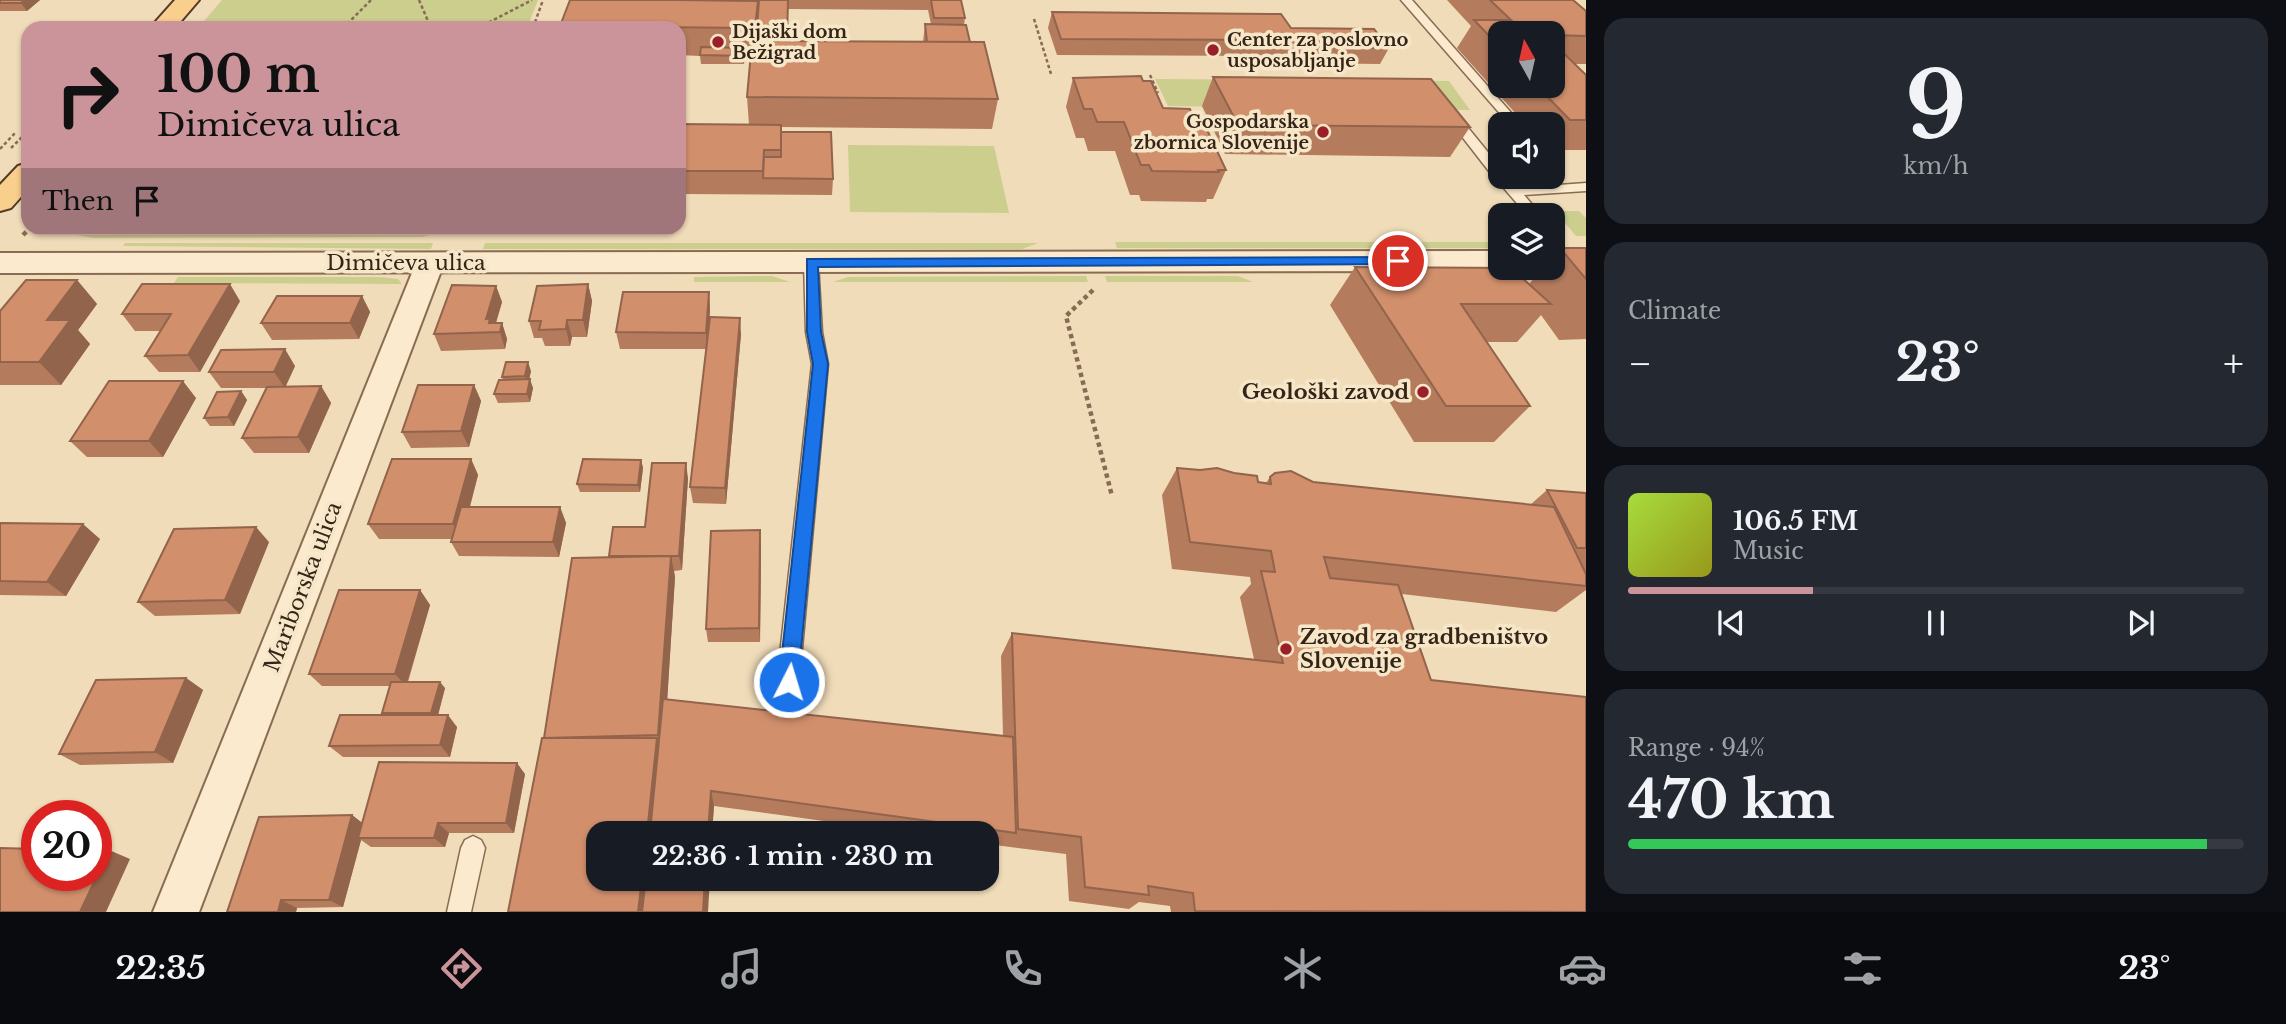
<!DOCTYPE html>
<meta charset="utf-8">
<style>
:root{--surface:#171b24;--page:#242831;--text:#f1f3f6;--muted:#9ea1a6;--line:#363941;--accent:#ca949a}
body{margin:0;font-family:"Libre Baskerville",serif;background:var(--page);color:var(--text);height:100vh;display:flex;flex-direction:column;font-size:26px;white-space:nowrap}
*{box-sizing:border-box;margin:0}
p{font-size:23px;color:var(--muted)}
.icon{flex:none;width:38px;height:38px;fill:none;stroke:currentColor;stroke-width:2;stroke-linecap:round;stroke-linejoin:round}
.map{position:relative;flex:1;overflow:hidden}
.details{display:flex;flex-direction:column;gap:18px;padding:18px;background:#0d0f14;width:700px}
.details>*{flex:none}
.top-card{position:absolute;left:21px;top:21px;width:665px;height:214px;border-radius:21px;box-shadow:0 2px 5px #0004;background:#ca949a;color:#111;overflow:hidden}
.needle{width:46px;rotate:352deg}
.buttons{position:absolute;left:1488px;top:21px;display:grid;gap:14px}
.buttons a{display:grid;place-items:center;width:77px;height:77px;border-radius:14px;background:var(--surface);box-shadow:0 2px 5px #0004;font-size:35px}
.speed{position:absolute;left:21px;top:800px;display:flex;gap:14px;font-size:35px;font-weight:700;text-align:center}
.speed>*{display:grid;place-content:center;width:91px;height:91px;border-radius:50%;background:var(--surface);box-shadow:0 2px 5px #0004;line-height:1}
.speed .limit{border:10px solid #d22;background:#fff;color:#111}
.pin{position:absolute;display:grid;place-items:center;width:60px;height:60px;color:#fff;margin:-30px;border:4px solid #fff;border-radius:50%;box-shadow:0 2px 7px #0007}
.me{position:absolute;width:77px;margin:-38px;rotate:5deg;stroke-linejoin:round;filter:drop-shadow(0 0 5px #0008)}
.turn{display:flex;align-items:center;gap:24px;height:147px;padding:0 21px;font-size:32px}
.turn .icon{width:91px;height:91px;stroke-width:2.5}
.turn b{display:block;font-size:49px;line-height:60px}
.then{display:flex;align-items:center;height:66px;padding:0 21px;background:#0003;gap:14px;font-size:26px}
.big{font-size:52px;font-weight:800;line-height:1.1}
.details .tile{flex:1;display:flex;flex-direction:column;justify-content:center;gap:10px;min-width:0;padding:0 24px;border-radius:21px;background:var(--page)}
.details .dial{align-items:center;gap:0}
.dial b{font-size:91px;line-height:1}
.song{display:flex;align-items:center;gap:21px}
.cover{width:84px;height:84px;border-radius:10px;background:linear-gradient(135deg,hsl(80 70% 55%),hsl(60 70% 35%))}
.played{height:7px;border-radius:4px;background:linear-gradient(90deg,var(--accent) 30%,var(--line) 30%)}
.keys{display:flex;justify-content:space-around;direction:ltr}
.heat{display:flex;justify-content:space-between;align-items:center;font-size:38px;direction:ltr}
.charge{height:10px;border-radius:5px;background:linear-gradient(90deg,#34c759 94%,var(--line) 0)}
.trip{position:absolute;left:586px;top:821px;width:413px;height:70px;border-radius:21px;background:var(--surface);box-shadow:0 2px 5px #0004;font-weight:800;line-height:70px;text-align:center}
.dock{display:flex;height:112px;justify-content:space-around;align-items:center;background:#090b0e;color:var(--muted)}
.dock .icon{width:49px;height:49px}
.dock .current{color:var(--accent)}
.dock b{font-size:32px;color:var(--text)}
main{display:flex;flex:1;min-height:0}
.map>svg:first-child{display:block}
</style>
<main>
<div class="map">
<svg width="1586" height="912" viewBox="0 0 1586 912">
<rect width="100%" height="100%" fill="#f0dcb9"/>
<g fill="#cbce8d">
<path d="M222 0H538L527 28H198Z"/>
<path d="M1155 79 1449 81 1470 110 1168 106Z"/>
<path d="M848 145 994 146 1009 213 850 212Z"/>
<path d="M1555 211H1579L1586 218V236H1576Z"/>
<path d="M40 228H433L430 235 422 237 93 238Z"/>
<path d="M1115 242H1500V248H1117Z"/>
<path d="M125 243H433L431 249 123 246Z"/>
<path d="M485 243H1038L1022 249H483Z"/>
<path d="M772 276 790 282H694V277Z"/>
<path d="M1086 276 1088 282H833L848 277Z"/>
<path d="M1105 276H1238L1253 282H1107Z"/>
<path d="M178 277H380L398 279 402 284 174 283Z"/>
</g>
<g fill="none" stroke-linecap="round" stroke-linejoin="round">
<g stroke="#886b53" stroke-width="3">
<g id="service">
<path d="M1401 0H1412L1521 124H1509Z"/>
<path d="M1452 112 1456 113 1500 167V177H1506L1505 179H1495L1446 116Z"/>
<path d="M1509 182 1518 188 1586 183V191L1524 195 1541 215H1527L1502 186Z"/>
<path d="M1552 232 1560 236V242L1552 243Z"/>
<path d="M811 257 818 262 822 332 828 364 799 682 795 689 788 692 781 689 777 682 812 364 806 332 804 262Z"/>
<path d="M473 836 481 840 485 848 471 912H447L461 848 465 840Z"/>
</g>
</g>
<g stroke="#886b53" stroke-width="4">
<path id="minor" d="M430 254 440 257 444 263 199 912H153L416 263 420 257Z"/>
</g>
<g stroke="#886b53" stroke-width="4">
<path id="tertiary" d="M1500 251V268H1511L1500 271 0 273V253Z"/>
</g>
<g stroke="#543a28" stroke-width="4">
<g id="primary">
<path d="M175 0H199L175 28H150Z"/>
<path d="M28 163V189L11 208 0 211V185L18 166Z"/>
</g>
</g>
<g stroke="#886b53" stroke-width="2.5" stroke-dasharray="3.5 2.5" stroke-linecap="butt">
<path d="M419 0 431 28"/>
<path d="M1034 19 1051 74"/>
<path d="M343 28 371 0"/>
<path d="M478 28 532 0"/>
<path d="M533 28 543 0"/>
<path d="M1150 75 1158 93"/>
<path d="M11 148 28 131"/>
<path d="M0 149 16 132"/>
</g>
<g stroke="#886b53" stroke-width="4.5" stroke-dasharray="4.5 3.5" stroke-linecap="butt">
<path d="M80 233 91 228"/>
<path d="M23 235 30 228"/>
<path d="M1093 290 1066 316 1112 496"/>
</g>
<use href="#service" fill="#fbeacd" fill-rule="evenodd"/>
<use href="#minor" fill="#fbeacd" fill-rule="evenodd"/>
<use href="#tertiary" fill="#fbeacd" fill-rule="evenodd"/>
<use href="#primary" fill="#f8cf8d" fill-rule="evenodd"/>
</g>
<g fill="#b47b5d" fill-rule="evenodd">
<path d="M0 0H40L27 11H0Z"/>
<path d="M759 0H961L965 18 964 25 970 42 998 99 992 129 781 127V132L833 179 832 195 679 194V124L749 125 747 97 751 56H745L744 64H701L700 56 679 55V28H561L560 26 758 1V11ZM788 9 928 10 931 24H925L923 42 787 41Z"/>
<path d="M1447 0H1573L1586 11V64H1575L1586 75V150H1552V124H1525L1457 48 1471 26ZM1500 33H1552V86H1500Z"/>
<path d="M1052 12 1291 28 1389 48 1380 64 1298 63 1294 56 1057 55 1048 28Z"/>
<path d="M1213 77 1470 127 1450 157 1225 154 1202 106Z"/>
<path d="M1073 78 1143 81 1163 108 1226 170 1213 199H1207L1206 202 1141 201 1139 195H1130L1115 151H1088L1084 138H1076L1066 107Z"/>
<path d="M1560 248H1586V339L1559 340 1541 315 1517 342H1487L1530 406 1494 442H1414L1330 305 1355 267 1529 284 1543 268H1552V257Z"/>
<path d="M77 280 97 304 78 330 90 344 61 385H0V311Z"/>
<path d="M588 284 592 301 587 337H572L570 346H545L542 338H534L529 321Z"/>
<path d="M496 286 502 302 496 323H502L507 339 505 349 441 351 434 334Z"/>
<path d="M709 292 710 309 709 327 741 334 726 504 693 503 690 487 707 349H620L616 332Z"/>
<path d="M362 296 370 312 359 339 272 340 261 323Z"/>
<path d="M240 301 200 372H159L145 356 161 331H135L122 314Z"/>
<path d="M295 366 285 387 321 386 331 403 309 453H254L242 438 266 388H221L209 372Z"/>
<path d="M531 371 529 379 533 388 530 402 498 403 494 394 503 380 502 377Z"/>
<path d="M474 385 481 401 469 447 411 448 402 432Z"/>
<path d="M241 391 247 400 234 426H210L204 418Z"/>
<path d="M196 398 163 457H87L70 441Z"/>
<path d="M471 459 478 475 470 507H560L566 523 559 557 459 556 451 542V539H379L368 524Z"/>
<path d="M641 460 643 468 640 492H580L577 484Z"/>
<path d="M1177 468 1266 483 1270 477 1530 505 1547 490 1586 493V572H1585L1586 574V590L1556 612 1402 594 1431 680 1586 912H1171L1170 906 1139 902 1129 909 1069 901 1066 854 987 844V833H911L714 806 712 833H598L544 738 609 557 645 527 688 478 682 570 674 571 675 577 667 699 1003 736 1001 656 1012 633 1254 659 1240 597 1251 584 1250 577 1172 569 1162 495Z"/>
<path d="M0 523 100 539 66 596 0 595Z"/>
<path d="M269 542 240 614 155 616 138 602Z"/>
<path d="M761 545 760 642H708L706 629Z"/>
<path d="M420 590 430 605 408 682 445 688 438 715 457 727 450 757H343L329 746 384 715 382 713 390 686H322L309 674Z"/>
<path d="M186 678 203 690 173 763 80 765 59 754Z"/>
<path d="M525 774 514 833H449L445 847H371L361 840 343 907 297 908 296 912H227L352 815 362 823Z"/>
</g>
<g fill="#92644c">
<path d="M25 0H40L27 11 21 3Z"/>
<path d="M77 280 97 304 78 330 90 344 61 385 39 362 47 320Z"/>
<path d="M230 284 240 301 200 372 188 355Z"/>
<path d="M588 284 592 301 587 337 583 320Z"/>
<path d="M496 286 502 302 494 329 486 319Z"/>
<path d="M709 292 710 309 707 349 706 333Z"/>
<path d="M362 296 370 312 359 339 350 323Z"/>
<path d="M740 318 741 334 726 504 725 488Z"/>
<path d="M567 320 572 337 570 346 566 329Z"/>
<path d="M502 323 507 339 505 349 500 332Z"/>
<path d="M285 349 295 366 285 388 274 372Z"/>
<path d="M528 362 531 371 528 385 525 376Z"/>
<path d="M530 379 533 388 530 402 527 394Z"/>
<path d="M183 381 196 398 163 457 149 441Z"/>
<path d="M474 385 481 401 469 447 461 431Z"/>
<path d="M321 386 331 403 309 453 298 437Z"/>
<path d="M241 391 247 400 234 426 228 417Z"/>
<path d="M471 459 478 475 461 539 453 524Z"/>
<path d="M641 460 643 468 640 492 638 485Z"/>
<path d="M686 463 688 478 682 570 679 556Z"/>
<path d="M560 507 566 523 559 557 553 542Z"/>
<path d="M83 524 100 539 66 596 47 582Z"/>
<path d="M256 527 269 542 240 614 225 600Z"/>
<path d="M760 530 761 545 760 642 759 628Z"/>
<path d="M671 556 675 577 664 751 658 735Z"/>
<path d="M420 590 430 605 406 686 395 674Z"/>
<path d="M186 678 203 690 173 763 155 752Z"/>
<path d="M440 682 445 688 437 719 431 713Z"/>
<path d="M448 715 457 727 450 757 440 745Z"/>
<path d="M657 738 664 758 656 833H647Z"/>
<path d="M517 763 525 774 514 833 506 823Z"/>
<path d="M711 791 714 806 712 833H708Z"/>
<path d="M352 815 365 825 358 838 361 840 343 907 329 900Z"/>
<path d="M438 823 449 833 445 847 434 838Z"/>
<path d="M109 850 130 859 106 912H80Z"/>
<path d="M642 878H652L648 912H638Z"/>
<path d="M705 878H710L708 912H703Z"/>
<path d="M281 900 297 908 296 912H278Z"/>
</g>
<g fill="#d18f6c" stroke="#92644c" stroke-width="2">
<path d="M0 0H25L21 3H0Z"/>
<path d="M570 0H678L758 1 755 28 647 27V28H590L591 27 560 26Z"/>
<path d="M759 0H788L787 41H756Z"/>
<path d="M931 0H961L965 18H934Z"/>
<path d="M1490 0H1573L1586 11V36L1552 35V33H1500V47L1474 20H1511Z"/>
<path d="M1052 12 1281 14 1291 28 1374 29 1389 48 1306 47 1301 40 1061 39Z"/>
<path d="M925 24 966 25 970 42H927Z"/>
<path d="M752 41 984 42 998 99 747 97Z"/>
<path d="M1552 42 1586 75V120H1570L1537 86H1552Z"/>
<path d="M701 47 745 48 744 56 700 55Z"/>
<path d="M1141 76 1143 81H1151L1163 108 1190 109 1193 117H1201L1226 170H1218L1219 172 1152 171 1149 165H1141L1124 122H1097L1092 109H1084L1073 78Z"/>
<path d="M1213 77 1431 79 1470 127 1238 125Z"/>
<path d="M679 124 781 125V150H764L763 171H679Z"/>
<path d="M781 132H831L833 179 763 178 764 157H781Z"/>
<path d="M1560 248H1586V279Z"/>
<path d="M1355 267 1511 268 1551 304H1461L1530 406H1446Z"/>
<path d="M26 280H77L47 320H70L39 362H0V311Z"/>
<path d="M142 284H230L188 355 145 356 171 314H122Z"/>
<path d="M588 284 583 320H567L566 329 539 330 541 321H529L537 286Z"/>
<path d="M452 285 496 286 486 319 490 318 489 323H502L500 332 434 334Z"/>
<path d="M623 292H709L706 333 616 332Z"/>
<path d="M277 296H362L350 323H261Z"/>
<path d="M710 317 740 318 725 488 690 487Z"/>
<path d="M285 349 274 372H209L221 350Z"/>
<path d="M506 362H528L525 376 502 377Z"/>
<path d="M530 379 527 394H494L499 380Z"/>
<path d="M109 381H183L149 441H70Z"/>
<path d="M418 385H474L461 431 402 432Z"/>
<path d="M321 386 298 437 242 438 267 387Z"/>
<path d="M241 391 228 417 204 418 217 392Z"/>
<path d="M392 459H471L453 524H368Z"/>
<path d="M583 459 641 460 638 485 577 484Z"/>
<path d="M652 463H686L679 556H609L613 527H645Z"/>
<path d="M1177 468 1200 470 1217 468 1234 473 1257 476 1258 482 1271 484 1270 477 1275 473 1291 471 1313 482 1554 507 1586 574V586L1324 557 1330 578 1398 585 1431 680 1586 697V912L1195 911 1193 893 1148 886 1149 895 1085 887 1081 837 1018 829 1012 633 1283 663 1261 571 1275 572 1271 551 1190 542Z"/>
<path d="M1547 490 1586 493V548H1577Z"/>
<path d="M461 507H560L553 542H451Z"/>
<path d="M0 523 83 524 47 582 0 581Z"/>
<path d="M256 527 225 600 138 602 174 529Z"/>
<path d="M760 530 759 628 706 629 711 531Z"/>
<path d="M671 556 658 735 544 738 572 558Z"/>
<path d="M339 590H420L395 674H309Z"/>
<path d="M186 678 155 752 59 754 96 680Z"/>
<path d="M391 682H440L431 713H382Z"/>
<path d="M663 699 1013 737 1016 833 711 791 708 833H650Z"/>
<path d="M340 715H448L440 745 329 746Z"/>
<path d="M542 738H657L647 833H598V878H642L638 912H508Z"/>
<path d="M379 762 517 763 506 823H438L434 838H358Z"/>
<path d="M352 815 329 900H281L278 912H227L259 817Z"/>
<path d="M0 848 37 849V875H96V850H109L80 912H0Z"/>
<path d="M646 878H705L703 912H642Z"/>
</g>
<path fill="#1a73e8" stroke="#114b97" stroke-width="2" d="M1398 257 1405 261 1403 264 818 267 821 332 828 364 798 682 795 688 789 691 782 688 779 682 813 364 807 332V259Z"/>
<g fill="#9a1f29" stroke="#f7e7c9" stroke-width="2.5">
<circle cx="718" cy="42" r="7"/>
<circle cx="1213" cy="50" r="7"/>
<circle cx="1323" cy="132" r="7"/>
<circle cx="1423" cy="392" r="7"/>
<circle cx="1286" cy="649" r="7"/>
</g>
<g text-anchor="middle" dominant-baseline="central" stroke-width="7" stroke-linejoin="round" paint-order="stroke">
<g font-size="18" font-weight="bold" fill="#352519" stroke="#f7e7c9" text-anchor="start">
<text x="732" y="32">Dijaški dom<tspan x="732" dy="21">Bežigrad</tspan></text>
<text x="1227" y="40">Center za poslovno<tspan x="1227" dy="21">usposabljanje</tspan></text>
<text x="1309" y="122" text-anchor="end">Gospodarska<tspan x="1309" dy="21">zbornica Slovenije</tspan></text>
</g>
<g font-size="21" fill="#352519" stroke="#f7e7c9">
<text x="406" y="263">Dimičeva ulica</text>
<text transform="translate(303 587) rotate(-69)">Mariborska ulica</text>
</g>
<g font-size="21" font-weight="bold" fill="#352519" stroke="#f7e7c9" text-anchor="end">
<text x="1409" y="392">Geološki zavod</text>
<text x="1300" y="637" text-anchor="start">Zavod za gradbeništvo<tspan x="1300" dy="24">Slovenije</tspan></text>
</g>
</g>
</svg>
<div class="buttons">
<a><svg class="needle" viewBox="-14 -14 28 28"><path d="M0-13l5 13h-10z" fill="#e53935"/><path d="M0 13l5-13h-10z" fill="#9ea1a6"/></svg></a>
<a><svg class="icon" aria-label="sound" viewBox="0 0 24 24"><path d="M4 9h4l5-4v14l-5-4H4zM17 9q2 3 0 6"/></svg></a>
<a><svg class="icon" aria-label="layers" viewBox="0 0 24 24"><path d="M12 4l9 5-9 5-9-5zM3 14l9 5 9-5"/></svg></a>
</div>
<div class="speed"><div class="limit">20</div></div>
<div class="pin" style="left:1398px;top:261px;background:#d93025"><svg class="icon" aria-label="arrive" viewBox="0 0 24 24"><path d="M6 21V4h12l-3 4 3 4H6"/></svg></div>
<svg class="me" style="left:789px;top:682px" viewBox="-20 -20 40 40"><circle r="17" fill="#1a73e8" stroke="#fff" stroke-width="3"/><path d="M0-11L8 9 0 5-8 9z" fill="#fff"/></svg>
<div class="trip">22:36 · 1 min · 230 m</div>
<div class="top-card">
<div class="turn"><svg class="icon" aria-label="right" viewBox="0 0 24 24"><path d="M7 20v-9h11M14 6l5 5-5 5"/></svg><div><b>100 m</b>Dimičeva ulica</div></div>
<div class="then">Then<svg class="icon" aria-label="arrive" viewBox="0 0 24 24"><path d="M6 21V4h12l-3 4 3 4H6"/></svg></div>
</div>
</div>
<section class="details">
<div class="tile dial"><b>9</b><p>km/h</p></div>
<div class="tile"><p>Climate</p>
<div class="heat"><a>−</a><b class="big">23°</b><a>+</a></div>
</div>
<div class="tile">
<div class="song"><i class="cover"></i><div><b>106.5 FM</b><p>Music</p></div></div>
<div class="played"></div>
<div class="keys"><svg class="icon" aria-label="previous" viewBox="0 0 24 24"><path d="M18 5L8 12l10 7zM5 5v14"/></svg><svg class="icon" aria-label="pause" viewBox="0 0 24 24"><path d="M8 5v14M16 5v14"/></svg><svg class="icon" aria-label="next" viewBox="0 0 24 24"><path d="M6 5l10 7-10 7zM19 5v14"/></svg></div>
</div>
<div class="tile"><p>Range · 94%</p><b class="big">470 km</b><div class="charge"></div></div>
</section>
</main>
<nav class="dock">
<b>22:35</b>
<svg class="icon current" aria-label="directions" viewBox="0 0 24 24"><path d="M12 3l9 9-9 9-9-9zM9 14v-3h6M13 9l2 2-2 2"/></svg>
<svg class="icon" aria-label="music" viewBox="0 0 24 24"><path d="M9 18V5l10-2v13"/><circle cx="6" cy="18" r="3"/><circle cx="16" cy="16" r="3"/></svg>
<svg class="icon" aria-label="phone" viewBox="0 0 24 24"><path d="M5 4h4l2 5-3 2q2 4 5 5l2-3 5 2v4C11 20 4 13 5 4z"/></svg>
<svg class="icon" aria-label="climate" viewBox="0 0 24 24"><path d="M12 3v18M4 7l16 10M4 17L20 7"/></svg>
<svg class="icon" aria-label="car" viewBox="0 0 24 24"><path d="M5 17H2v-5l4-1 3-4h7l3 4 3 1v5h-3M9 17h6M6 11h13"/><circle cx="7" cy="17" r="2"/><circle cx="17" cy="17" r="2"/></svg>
<svg class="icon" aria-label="filters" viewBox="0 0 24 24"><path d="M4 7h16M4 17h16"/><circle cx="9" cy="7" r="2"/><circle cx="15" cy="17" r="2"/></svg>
<b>23°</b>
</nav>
